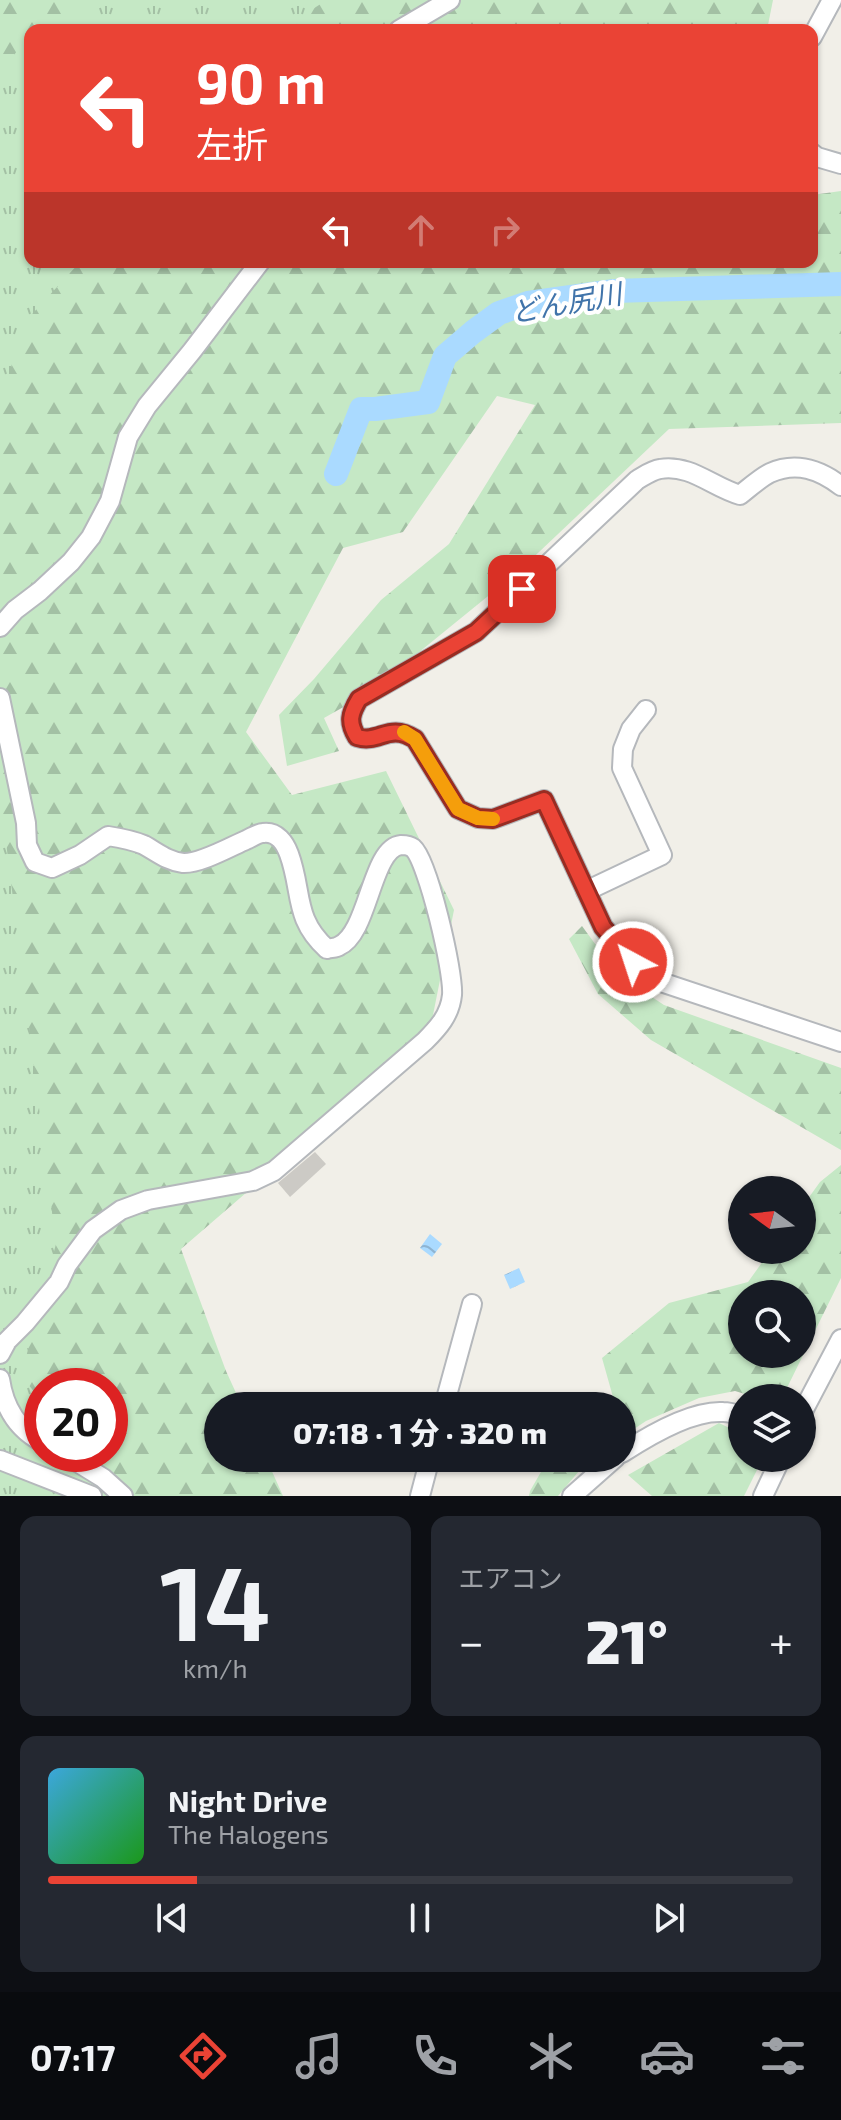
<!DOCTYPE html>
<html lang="ja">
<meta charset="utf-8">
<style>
:root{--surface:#171b24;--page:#242831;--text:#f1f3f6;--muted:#9ea1a6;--line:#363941;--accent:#ea4335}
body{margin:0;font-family:"Exo 2","Noto Sans JP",sans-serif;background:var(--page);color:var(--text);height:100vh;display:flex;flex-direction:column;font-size:30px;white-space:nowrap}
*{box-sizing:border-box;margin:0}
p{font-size:26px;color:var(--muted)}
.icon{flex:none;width:44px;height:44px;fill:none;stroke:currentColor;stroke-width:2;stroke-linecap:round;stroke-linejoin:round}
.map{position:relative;height:1496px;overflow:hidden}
.side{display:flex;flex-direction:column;gap:20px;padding:20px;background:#0d0f14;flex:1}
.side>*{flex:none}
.guide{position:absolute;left:24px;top:24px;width:794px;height:244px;border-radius:16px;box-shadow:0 2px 6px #0004;background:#ea4335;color:#fff;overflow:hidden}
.needle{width:52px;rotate:285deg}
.tools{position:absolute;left:728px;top:1176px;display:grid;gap:16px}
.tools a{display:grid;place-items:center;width:88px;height:88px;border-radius:50%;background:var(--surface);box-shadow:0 2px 6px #0004;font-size:40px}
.speed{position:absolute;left:24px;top:1368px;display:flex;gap:16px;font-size:40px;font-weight:700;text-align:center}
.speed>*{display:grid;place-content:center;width:104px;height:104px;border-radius:50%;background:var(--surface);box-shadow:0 2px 6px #0004;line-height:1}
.speed .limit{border:12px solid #d22;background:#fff;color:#111}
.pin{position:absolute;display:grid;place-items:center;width:68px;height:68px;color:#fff;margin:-34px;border-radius:16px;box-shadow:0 4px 12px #0006}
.me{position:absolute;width:88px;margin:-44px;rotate:320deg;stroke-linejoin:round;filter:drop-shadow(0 0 6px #0008)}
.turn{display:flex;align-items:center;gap:28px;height:168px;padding:0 40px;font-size:36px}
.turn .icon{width:104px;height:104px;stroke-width:2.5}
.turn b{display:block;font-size:56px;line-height:68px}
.lanes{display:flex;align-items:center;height:76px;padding:0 40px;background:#0003;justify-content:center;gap:40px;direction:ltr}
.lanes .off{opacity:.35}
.big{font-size:60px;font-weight:800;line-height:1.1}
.side .widget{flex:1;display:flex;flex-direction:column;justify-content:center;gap:12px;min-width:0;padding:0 28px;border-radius:16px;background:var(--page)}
.side .dial{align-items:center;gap:0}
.dial b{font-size:104px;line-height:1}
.song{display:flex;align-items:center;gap:24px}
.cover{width:96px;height:96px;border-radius:12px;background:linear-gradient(135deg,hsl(200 70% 55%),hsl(120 70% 35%))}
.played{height:8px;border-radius:4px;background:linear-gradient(90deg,var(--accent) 20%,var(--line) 20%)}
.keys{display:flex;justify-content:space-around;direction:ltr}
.heat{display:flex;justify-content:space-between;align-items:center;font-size:44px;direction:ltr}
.side .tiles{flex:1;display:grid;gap:20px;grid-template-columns:1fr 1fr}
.widget:last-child{grid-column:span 2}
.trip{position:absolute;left:204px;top:1392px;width:432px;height:80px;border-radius:40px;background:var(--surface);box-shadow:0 2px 6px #0004;font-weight:800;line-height:80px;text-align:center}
.menu{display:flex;height:128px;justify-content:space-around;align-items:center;background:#090b0e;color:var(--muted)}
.menu .icon{width:56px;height:56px}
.menu .selected{color:var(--accent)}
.menu b{font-size:36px;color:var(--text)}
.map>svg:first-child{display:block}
</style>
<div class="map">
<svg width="841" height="1496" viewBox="0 0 841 1496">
<defs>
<pattern id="grass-tufts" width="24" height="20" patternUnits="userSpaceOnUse" patternTransform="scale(2)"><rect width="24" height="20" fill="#c5e8c5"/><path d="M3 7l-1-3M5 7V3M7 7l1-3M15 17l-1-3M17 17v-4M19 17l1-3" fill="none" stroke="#a3c0a4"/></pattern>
<pattern id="forest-firs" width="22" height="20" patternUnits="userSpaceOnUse" patternTransform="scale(2)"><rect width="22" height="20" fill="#c5e8c5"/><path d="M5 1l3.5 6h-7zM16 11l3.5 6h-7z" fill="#a3c0a4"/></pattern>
<pattern id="water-waves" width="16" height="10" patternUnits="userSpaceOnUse" patternTransform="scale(2)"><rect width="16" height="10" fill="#aadaff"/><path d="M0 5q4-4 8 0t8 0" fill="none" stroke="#8eb4d2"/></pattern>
</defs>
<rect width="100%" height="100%" fill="#f1efe8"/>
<path fill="url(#grass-tufts)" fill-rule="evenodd" d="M0 0H534L487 30H30V262H244L147 1392 115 1496H0ZM42 1386H110V1454H42Z"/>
<g fill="url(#forest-firs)" fill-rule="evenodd">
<path d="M0 0H95L50 30H30V43L0 63Z"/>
<path d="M327 0H773L767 30H291L308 12Z"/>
<path d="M841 191V423L669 429 520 570 370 692 324 718 339 751 287 766 279 715 314 679 381 600 449 544 535 405 497 396 403 532 343 548 246 732 292 795 386 771 454 910 429 1035 181 1249 226 1371 242 1406H218V1458H266L283 1496H124L88 1454H110V1386H42V1401L21 1376 56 1244 4 826 0 772V407L23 324 80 262H812V195Z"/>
<path d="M582 926 617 974 664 1005 841 1068V1150L651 1040 598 994 569 939Z"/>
<path d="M841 1165V1278L782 1398H758L735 1391 699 1398 646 1421 622 1437V1406H603L613 1397 602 1358 669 1303 748 1282 771 1250H802V1207L820 1182ZM802 1294V1354H742V1294Z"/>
<path d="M719 1423 742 1434V1458H763L744 1496H652L628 1475Z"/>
<path d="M549 1458H590L558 1496H529L530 1491Z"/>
</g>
<g fill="url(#water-waves)">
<path d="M430 1234 442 1244 432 1257 420 1248Z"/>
<path d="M519 1268 525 1282 510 1289 504 1275Z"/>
</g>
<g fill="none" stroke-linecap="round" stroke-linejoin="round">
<path stroke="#aadaff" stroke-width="24" d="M336 474 361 409H375L428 402 445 356 473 332 499 313 528 303 614 291 841 284"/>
</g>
<path fill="#cccac5" d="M315 1152 326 1164 290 1197 278 1183Z"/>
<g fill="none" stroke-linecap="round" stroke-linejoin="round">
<g stroke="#b5b8bc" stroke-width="22">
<g id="minor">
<path d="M399 30 450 0"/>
<path d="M812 37 832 0"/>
<path d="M812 153 817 157 841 164"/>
<path d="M841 486C820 470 797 461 770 473 760 478 749 488 740 495 712 487 691 464 660 469 652 470 644 476 637 480L476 632 359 699C350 714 348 722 357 737 380 744 389 722 415 739L458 809 478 818 493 819 544 800 603 927 633 962 664 983 841 1042"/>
<path d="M0 627 15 610 40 591 71 562 91 537 110 501 128 437 147 406 192 351 260 262"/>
<path d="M0 698 26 823 27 845 35 862 52 868 80 855 108 836C121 838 132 840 144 845 157 852 167 861 183 863 200 864 230 847 246 840 251 838 258 833 263 833 277 831 285 843 289 854 303 892 293 918 327 949 331 948 336 948 339 946 369 933 371 848 401 845 405 845 409 845 413 848 428 861 454 973 452 995 450 1015 438 1028 425 1041L274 1171 253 1181 148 1200 121 1210 93 1230 67 1265 59 1282 25 1323 7 1341 0 1354"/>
<path d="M586 891 662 855 622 768 623 749 631 729 646 710"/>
<path d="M0 1379C4 1407 17 1429 42 1442"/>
<path d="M444 1406 472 1304"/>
<path d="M802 1413 841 1339"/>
<path d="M622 1453C648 1436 691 1410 723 1412 729 1412 736 1414 742 1416"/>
<path d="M64 1454 103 1478 123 1496"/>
<path d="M0 1460 92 1496"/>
<path d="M420 1496 430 1458"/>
<path d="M572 1496 615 1458"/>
<path d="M763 1496 781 1458"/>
</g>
</g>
<use href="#minor" stroke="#fff" stroke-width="18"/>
</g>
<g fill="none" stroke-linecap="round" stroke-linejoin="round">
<g stroke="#982c22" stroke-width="20">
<path id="route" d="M522 589 476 632 359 699C350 714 348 722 357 737 380 744 388 722 415 739L458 809 478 818 493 819 544 800 603 927 633 962"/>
</g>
<use href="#route" stroke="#ea4335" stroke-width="14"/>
<path stroke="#f59e0b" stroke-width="14" d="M404 732 415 739 458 809 478 818 493 819"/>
</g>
<g text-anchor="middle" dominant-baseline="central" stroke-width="8" stroke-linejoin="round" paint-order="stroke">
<g font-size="28" font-style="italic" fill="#4174aa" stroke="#fff">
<text transform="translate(566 302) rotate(-10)">どん尻川</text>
</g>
</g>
</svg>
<div class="tools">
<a><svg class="needle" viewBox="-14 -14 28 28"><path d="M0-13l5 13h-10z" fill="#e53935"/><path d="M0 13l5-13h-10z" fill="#9ea1a6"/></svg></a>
<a><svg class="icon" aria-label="search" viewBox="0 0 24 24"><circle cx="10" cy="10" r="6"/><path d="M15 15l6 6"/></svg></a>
<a><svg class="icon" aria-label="layers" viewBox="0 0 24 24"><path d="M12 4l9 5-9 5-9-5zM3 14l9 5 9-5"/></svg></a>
</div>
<div class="speed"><div class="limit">20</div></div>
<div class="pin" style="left:522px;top:589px;background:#d93025"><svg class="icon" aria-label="arrive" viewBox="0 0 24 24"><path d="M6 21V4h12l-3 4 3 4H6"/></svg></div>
<svg class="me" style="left:633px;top:962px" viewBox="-20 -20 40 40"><circle r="17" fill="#ea4335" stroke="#fff" stroke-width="3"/><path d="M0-11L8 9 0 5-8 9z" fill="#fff"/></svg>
<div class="trip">07:18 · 1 分 · 320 m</div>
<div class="guide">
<div class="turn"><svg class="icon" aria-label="left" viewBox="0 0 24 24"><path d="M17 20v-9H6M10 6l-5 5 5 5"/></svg><div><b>90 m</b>左折</div></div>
<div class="lanes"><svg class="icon" aria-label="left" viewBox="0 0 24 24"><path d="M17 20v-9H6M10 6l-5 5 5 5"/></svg><svg class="icon off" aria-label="ahead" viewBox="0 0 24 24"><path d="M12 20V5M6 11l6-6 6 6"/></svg><svg class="icon off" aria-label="right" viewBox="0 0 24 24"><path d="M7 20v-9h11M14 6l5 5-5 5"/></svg></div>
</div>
</div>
<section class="side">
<div class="tiles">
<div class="widget dial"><b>14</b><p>km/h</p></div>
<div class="widget"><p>エアコン</p>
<div class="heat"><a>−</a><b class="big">21°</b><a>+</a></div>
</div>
<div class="widget">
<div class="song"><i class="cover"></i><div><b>Night Drive</b><p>The Halogens</p></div></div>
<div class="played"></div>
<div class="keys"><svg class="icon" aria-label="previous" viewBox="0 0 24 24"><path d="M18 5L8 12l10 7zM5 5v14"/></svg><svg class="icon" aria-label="pause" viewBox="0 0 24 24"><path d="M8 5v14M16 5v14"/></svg><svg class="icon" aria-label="next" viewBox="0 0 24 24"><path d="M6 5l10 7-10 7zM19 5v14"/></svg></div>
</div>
</div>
</section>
<nav class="menu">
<b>07:17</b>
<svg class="icon selected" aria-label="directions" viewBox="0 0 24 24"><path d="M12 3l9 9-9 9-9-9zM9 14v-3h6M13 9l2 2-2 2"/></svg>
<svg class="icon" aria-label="music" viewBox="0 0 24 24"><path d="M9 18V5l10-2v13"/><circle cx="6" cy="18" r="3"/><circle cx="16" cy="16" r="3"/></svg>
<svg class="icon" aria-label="phone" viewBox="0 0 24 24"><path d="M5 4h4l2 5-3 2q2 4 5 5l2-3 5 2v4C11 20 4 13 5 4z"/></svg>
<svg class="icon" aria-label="climate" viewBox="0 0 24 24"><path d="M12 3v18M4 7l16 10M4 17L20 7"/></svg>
<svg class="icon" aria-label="car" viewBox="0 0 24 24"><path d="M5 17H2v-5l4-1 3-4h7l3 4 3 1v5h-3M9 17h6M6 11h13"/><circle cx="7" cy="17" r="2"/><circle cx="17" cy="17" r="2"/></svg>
<svg class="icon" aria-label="filters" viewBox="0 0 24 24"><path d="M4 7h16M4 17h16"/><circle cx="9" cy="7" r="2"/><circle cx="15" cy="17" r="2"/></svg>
</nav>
